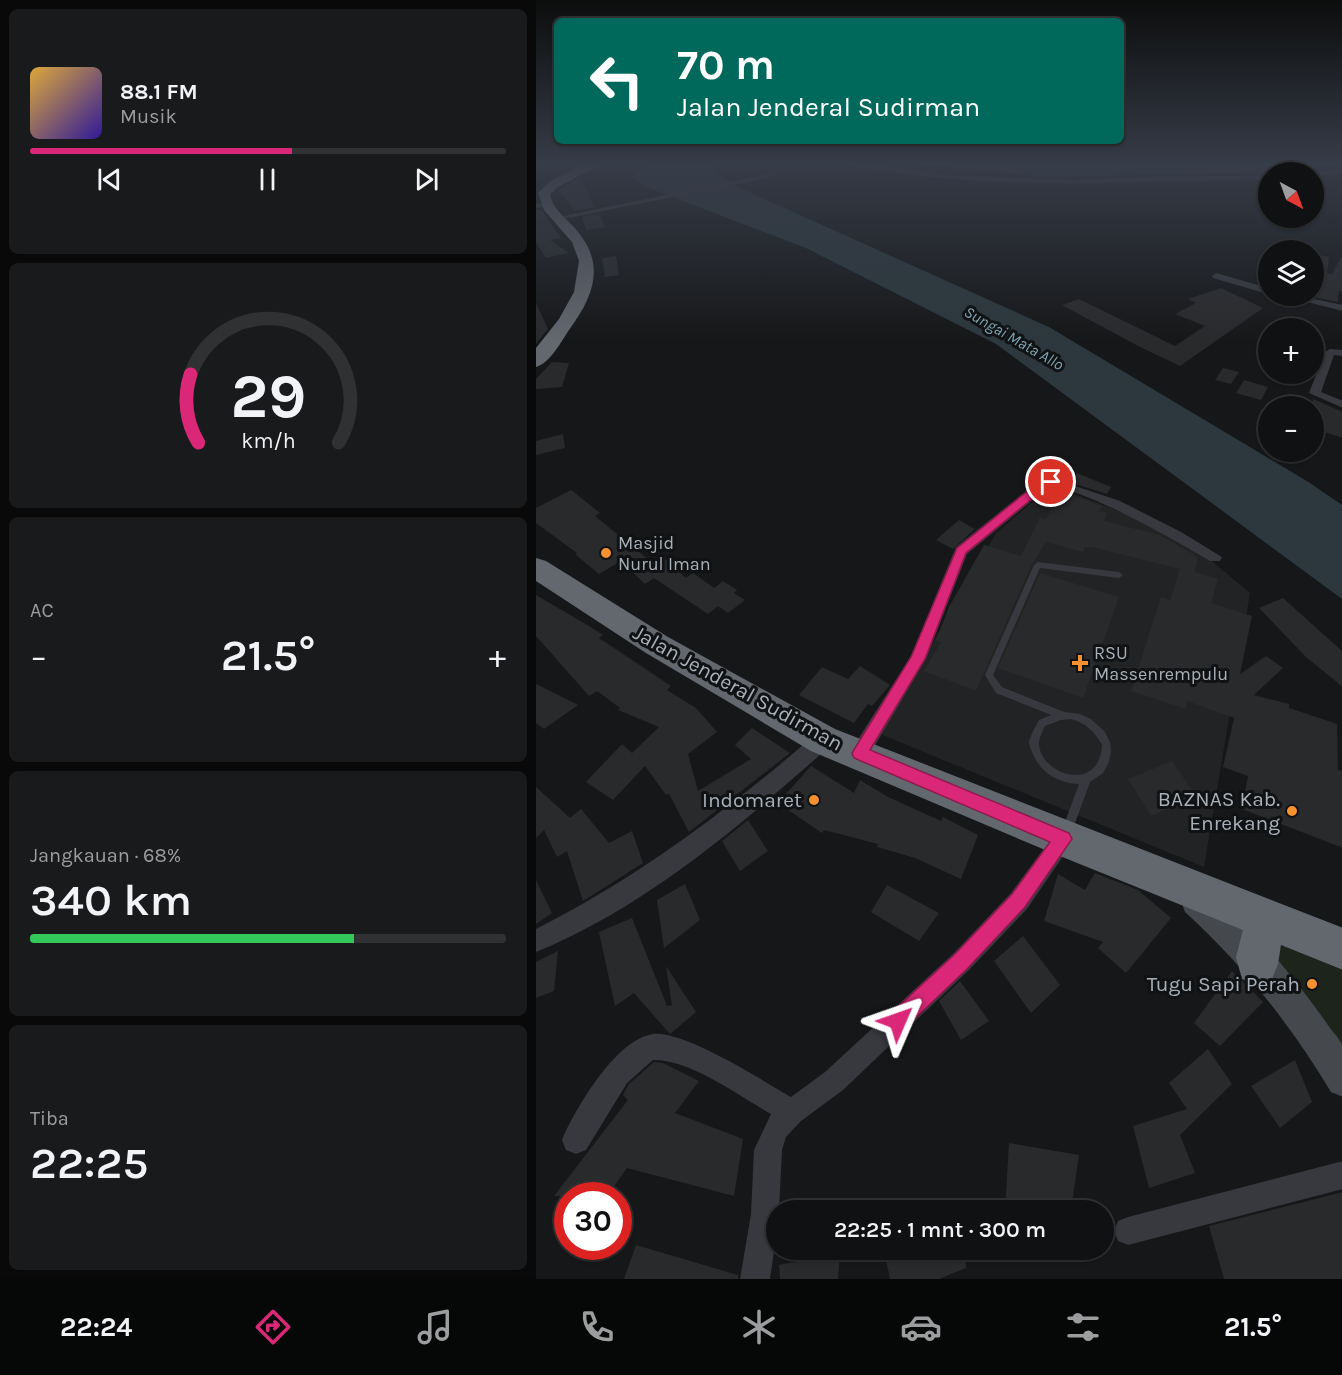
<!DOCTYPE html>
<html lang="id">
<meta charset="utf-8">
<style>
:root{--surface:#101112;--page:#191a1b;--text:#f1f3f6;--muted:#9c9d9f;--line:#303132;--accent:#db2777}
body{margin:0;font-family:Karla,sans-serif;background:var(--page);color:var(--text);height:100vh;display:flex;flex-direction:column;font-size:22px;white-space:nowrap}
*{box-sizing:border-box;margin:0}
p{font-size:20px;color:var(--muted)}
.icon{flex:none;width:33px;height:33px;fill:none;stroke:currentColor;stroke-width:2;stroke-linecap:round;stroke-linejoin:round}
.map{position:relative;flex:1;overflow:hidden}
.sheet{display:flex;flex-direction:column;gap:9px;padding:9px;background:#09090a;width:536px}
.sheet>*{flex:none}
.guide{position:absolute;left:18px;top:18px;width:570px;height:126px;border-radius:9px;box-shadow:0 2px 4px #0004,0 0 0 2px var(--line);background:#00695c;color:#fff;overflow:hidden}
.needle{width:39px;rotate:139deg}
.tools{position:absolute;left:722px;top:162px;display:grid;gap:12px}
.tools a{display:grid;place-items:center;width:66px;height:66px;border-radius:50%;background:var(--surface);box-shadow:0 2px 4px #0004,0 0 0 2px var(--line);font-size:30px}
.speed{position:absolute;left:18px;top:1182px;display:flex;gap:12px;font-size:30px;font-weight:700;text-align:center}
.speed>*{display:grid;place-content:center;width:78px;height:78px;border-radius:50%;background:var(--surface);box-shadow:0 2px 4px #0004,0 0 0 2px var(--line);line-height:1}
.speed .limit{border:9px solid #d22;background:#fff;color:#111}
.pin{position:absolute;display:grid;place-items:center;width:51px;height:51px;color:#fff;margin:-26px;border:3px solid #fff;border-radius:50%;box-shadow:0 2px 6px #0007}
.me{position:absolute;width:66px;margin:-33px;rotate:47deg;stroke-linejoin:round;filter:drop-shadow(0 0 4px #0008)}
.turn{display:flex;align-items:center;gap:21px;height:126px;padding:0 24px;font-size:27px}
.turn .icon{width:78px;height:78px;stroke-width:2.5}
.turn b{display:block;font-size:42px;line-height:51px}
.big{font-size:45px;font-weight:600;line-height:1.1}
.sheet .widget{flex:1;display:flex;flex-direction:column;justify-content:center;gap:9px;min-width:0;padding:0 21px;border-radius:9px;background:var(--page)}
.sheet .dial{align-items:center;gap:0}
.dial svg{height:156px;overflow:visible;fill:none;stroke:var(--line);stroke-width:7;stroke-linecap:round;text-anchor:middle}
.dial text{fill:var(--text);stroke:none}
.song{display:flex;align-items:center;gap:18px}
.cover{width:72px;height:72px;border-radius:9px;background:linear-gradient(135deg,hsl(40 70% 55%),hsl(250 70% 35%))}
.played{height:6px;border-radius:3px;background:linear-gradient(90deg,var(--accent) 55%,var(--line) 55%)}
.keys{display:flex;justify-content:space-around;direction:ltr}
.heat{display:flex;justify-content:space-between;align-items:center;font-size:33px;direction:ltr}
.charge{height:9px;border-radius:4px;background:linear-gradient(90deg,#34c759 68%,var(--line) 0)}
.trip{position:absolute;left:230px;top:1200px;width:348px;height:60px;border-radius:30px;background:var(--surface);box-shadow:0 2px 4px #0004,0 0 0 2px var(--line);font-weight:600;line-height:60px;text-align:center}
.dock{display:flex;height:96px;justify-content:space-around;align-items:center;background:#060707;color:var(--muted)}
.dock .icon{width:42px;height:42px}
.dock .current{color:var(--accent)}
.dock b{font-size:27px;color:var(--text)}
main{display:flex;flex:1;min-height:0}
.map>svg:first-child{display:block}
</style>
<main>
<section class="sheet">
<div class="widget">
<div class="song"><i class="cover"></i><div><b>88.1 FM</b><p>Musik</p></div></div>
<div class="played"></div>
<div class="keys"><svg class="icon" aria-label="previous" viewBox="0 0 24 24"><path d="M18 5L8 12l10 7zM5 5v14"/></svg><svg class="icon" aria-label="pause" viewBox="0 0 24 24"><path d="M8 5v14M16 5v14"/></svg><svg class="icon" aria-label="next" viewBox="0 0 24 24"><path d="M6 5l10 7-10 7zM19 5v14"/></svg></div>
</div>
<div class="widget dial"><svg viewBox="0 0 100 80">
<path d="M14 69A42 42 0 1 1 86 69"/>
<path d="M14 69A42 42 0 0 1 10 34" stroke="#db2777"/>
<text x="50" y="56" font-size="32" font-weight="700">29</text>
<text x="50" y="72" font-size="11">km/h</text>
</svg></div>
<div class="widget"><p>AC</p>
<div class="heat"><a>−</a><b class="big">21.5°</b><a>+</a></div>
</div>
<div class="widget"><p>Jangkauan · 68%</p><b class="big">340 km</b><div class="charge"></div></div>
<div class="widget"><p>Tiba</p><b class="big">22:25</b></div>
</section>
<div class="map">
<svg width="807" height="1279" viewBox="0 0 807 1279">
<rect width="100%" height="100%" fill="#161718"/>
<path fill="#222325" d="M516 485 598 517 671 557 714 593 668 867 344 734 460 533Z"/>
<path fill="#1c241c" d="M750 944 806 964V1060L741 960 742 950Z"/>
<g fill="#2c383d">
<path d="M110 162H170L195 184 513 327 774 483 806 505V599L460 344 270 248 113 188 96 178Z"/>
<path d="M356 162H806L807 165 750 172 512 177Z"/>
</g>
<g fill="#292a2c">
<path d="M44 178 59 207 39 211 22 190Z"/>
<path d="M5 209 25 238 14 240 33 253 10 258 0 242V210Z"/>
<path d="M63 214 69 227 50 230 46 217Z"/>
<path d="M777 254 793 257 791 273 796 274 807 254V292L803 291 802 302 777 297Z"/>
<path d="M80 256 83 275 69 277 66 258Z"/>
<path d="M685 288 727 308 644 366 604 347 526 305 543 299 639 346 669 326 639 314 660 303 652 299Z"/>
<path d="M0 303 12 329 0 344Z"/>
<path d="M16 362 33 363 26 387 0 389V379Z"/>
<path d="M687 368 703 372 695 384 679 380Z"/>
<path d="M708 380 732 387 725 400 700 393Z"/>
<path d="M777 399 807 412V438L785 431 786 429 780 426 777 430Z"/>
<path d="M27 434 29 448 0 455V441Z"/>
<path d="M541 473 575 487 571 494 533 482Z"/>
<path d="M35 490 64 513 59 516 119 565 129 559 150 578 157 573 178 588 187 581 201 590 198 593 209 600 192 613 182 606 172 614 118 578 109 584 85 561 63 574 39 554 41 553 0 523V508Z"/>
<path d="M524 491 566 506 563 511 571 513 568 521 624 535 662 557 659 572 682 579 675 603 716 616 704 674 730 656 747 668 718 695 753 704V708L801 724 802 770 807 772V848L706 809 712 776 687 767 698 718 651 701 650 709 595 691 625 597 634 600 644 569 556 547H549L547 552 510 542 496 564 440 691 388 671 405 642 400 640 413 607 448 545 485 556 504 517 510 519Z"/>
<path d="M423 520 439 529 417 549 400 540Z"/>
<path d="M504 573 583 597 547 698 462 668Z"/>
<path d="M0 595 53 626 67 635 63 638 135 686 131 690 160 708 181 732 152 754 162 791 215 759 199 745 216 728 254 753 153 832 133 794 130 795 109 766 77 800 50 782 86 744 96 753 123 727 82 710 84 708 61 691 53 696 0 636Z"/>
<path d="M747 598 807 652V687L770 657 723 608Z"/>
<path d="M324 666 354 685 336 706 332 704 318 723 263 695 286 667 312 679Z"/>
<path d="M0 684 42 705 8 729 0 723Z"/>
<path d="M636 761 661 797 615 816 592 779Z"/>
<path d="M275 766 318 793 324 780 352 797 405 821 407 817 442 835 425 879 379 858 341 847 342 844 288 830 286 833 242 803Z"/>
<path d="M0 787 34 818 45 809 73 843 96 831 107 863 47 901 31 851 21 857 8 830 0 838Z"/>
<path d="M212 820 232 851 204 871 186 841Z"/>
<path d="M559 873 602 890 635 918 590 973 562 948 567 942 508 921 522 874 549 890Z"/>
<path d="M0 880 16 913 0 924Z"/>
<path d="M149 884 164 920 128 948 121 900Z"/>
<path d="M351 885 403 913 383 941 335 912Z"/>
<path d="M96 918 131 1006 136 1005 130 966 160 1012 134 1034 98 993 79 1006 63 932Z"/>
<path d="M487 936 524 985 495 1013 458 961Z"/>
<path d="M22 951 18 991 0 998V962Z"/>
<path d="M696 971 727 1002 684 1046 658 1023Z"/>
<path d="M424 981 453 1021 425 1040 403 1001Z"/>
<path d="M672 1049 696 1084 644 1135 659 1173 613 1188 597 1126 651 1109 633 1083Z"/>
<path d="M759 1060 776 1102 744 1128 715 1086Z"/>
<path d="M118 1062 127 1063 163 1081 139 1113 207 1139 198 1196 91 1168 71 1196H18L92 1100 87 1095 93 1084Z"/>
<path d="M473 1143 543 1155 535 1210H469Z"/>
<path d="M807 1192V1279H688L673 1226Z"/>
<path d="M100 1245 202 1275V1279H88Z"/>
<path d="M348 1250H429L430 1268 403 1279H354Z"/>
<path d="M304 1253 302 1279H244L243 1265Z"/>
</g>
<g fill="none" stroke-linecap="round" stroke-linejoin="round">
<path fill="#37393e" fill-rule="evenodd" d="M502 562 583 572 587 575 583 578 504 568 457 675 466 687 528 712 544 714 555 719 569 732 574 742 575 751 573 762 567 773 554 782 535 834 531 835 527 834 526 830 543 784C523 783 506 774 498 756 496 752 493 746 493 742 494 736 500 726 503 720L515 715 460 693 449 675 498 565ZM535 719C550 723 559 732 566 745 564 794 503 775 503 743 503 738 507 731 509 726L525 720Z"/>
<g fill="#37393e" fill-rule="evenodd">
<path d="M263 162H274L223 180 22 220 18 218 222 176Z"/>
<path d="M302 162H321L408 175 538 180 631 176H732V180C610 180 487 191 365 173 345 170 320 170 302 162Z"/>
<path d="M807 170V174L777 176 775 172Z"/>
<path d="M14 202V206L0 208V204Z"/>
<path d="M680 273 732 288V294L677 278 676 276Z"/>
<path d="M748 296H763L807 305V311Z"/>
<path d="M794 349 807 350V356L798 355 785 392 807 401V408L773 393 789 352Z"/>
<path d="M515 478 584 501 645 532 686 557 684 561H674C647 545 535 479 510 489L431 554 390 659 331 759 324 762 317 759 315 753 317 747 375 656 420 547 500 483Z"/>
<path d="M287 732 294 734 296 740 294 746C206 824 110 907 0 952V929C103 877 193 809 280 734Z"/>
<path d="M527 829 534 832 537 839 534 846 491 909 434 969 307 1090 265 1121 250 1137 246 1150 243 1210H240V1237L234 1279H204L215 1214 218 1150 235 1114C203 1096 154 1059 117 1060L91 1083 50 1150 40 1154 30 1150 26 1140C39 1109 80 1039 117 1034 150 1031 225 1080 255 1097L289 1072 418 953 475 893 520 832Z"/>
<path d="M807 1161V1189L592 1245 582 1241 578 1231 582 1221 592 1217Z"/>
</g>
<path fill="#45494e" fill-rule="evenodd" d="M660 886C700 903 768 990 794 1028 798 1033 805 1041 807 1047 807 1061 807 1082 807 1097L795 1092C755 1025 707 965 649 912L645 901 649 890Z"/>
<g fill="#63686f" fill-rule="evenodd">
<path d="M53 162H69L22 187 14 194C16 207 26 215 35 224 70 260 61 292 33 330 25 342 14 363 0 367V348L23 319 38 292 43 261 36 242 8 210 2 193 14 181Z"/>
<path d="M0 558 10 561 132 637 299 729 807 928V970L745 945 742 964 736 979 721 985 706 979 700 957 707 930 514 852 275 751 110 653 0 581Z"/>
</g>
</g>
<linearGradient id="sky" x2="0" y2="1"><stop stop-color="#0c0d0d"/><stop offset="0.48" stop-color="#363c48"/><stop offset="1" stop-color="#363c48" stop-opacity="0"/></linearGradient>
<rect width="807" height="341" fill="url(#sky)"/>
<path fill="#db2777" stroke="#8e194d" stroke-width="1.5" d="M511 479 521 482 497 498 430 553 389 659 334 750 533 833 536 839 489 907 432 968 369 1028 362 1031 354 1028 351 1021 354 1014 419 954 476 894 514 842 318 758 316 753 375 657 421 548 489 493Z"/>
<g fill="#f7912f" stroke="#111213" stroke-width="2">
<circle cx="70" cy="553" r="6"/>
<path d="M541 654h6v6h6v6h-6v6h-6v-6h-6v-6h6z"/>
<circle cx="278" cy="800" r="6"/>
<circle cx="756" cy="811" r="6"/>
<circle cx="776" cy="984" r="6"/>
</g>
<g text-anchor="middle" dominant-baseline="central" stroke-width="6" stroke-linejoin="round" paint-order="stroke">
<g font-size="16" font-style="italic" fill="#7ea5b5" stroke="#111213">
<text transform="translate(478 338) rotate(30)">Sungai Mata Allo</text>
</g>
<g font-size="18" fill="#a8b0b9" stroke="#111213" text-anchor="start">
<text x="82" y="543">Masjid<tspan x="82" dy="21">Nurul Iman</tspan></text>
<text x="558" y="653">RSU<tspan x="558" dy="21">Massenrempulu</tspan></text>
</g>
<g font-size="21" fill="#a8b0b9" stroke="#111213">
<text transform="translate(202 688) rotate(29)">Jalan Jenderal Sudirman</text>
</g>
<g font-size="21" fill="#a8b0b9" stroke="#111213" text-anchor="end">
<text x="744" y="799">BAZNAS Kab.<tspan x="744" dy="24">Enrekang</tspan></text>
<text x="266" y="800">Indomaret</text>
<text x="764" y="984">Tugu Sapi Perah</text>
</g>
</g>
</svg>
<div class="tools">
<a><svg class="needle" viewBox="-14 -14 28 28"><path d="M0-13l5 13h-10z" fill="#e53935"/><path d="M0 13l5-13h-10z" fill="#9c9d9f"/></svg></a>
<a><svg class="icon" aria-label="layers" viewBox="0 0 24 24"><path d="M12 4l9 5-9 5-9-5zM3 14l9 5 9-5"/></svg></a>
<a>+</a>
<a>−</a>
</div>
<div class="speed"><div class="limit">30</div></div>
<div class="pin" style="left:515px;top:482px;background:#d93025"><svg class="icon" aria-label="arrive" viewBox="0 0 24 24"><path d="M6 21V4h12l-3 4 3 4H6"/></svg></div>
<svg class="me" style="left:362px;top:1021px" viewBox="-20 -20 40 40"><path d="M0-17L14 15 0 8-14 15z" fill="#db2777" stroke="#fff" stroke-width="4"/></svg>
<div class="trip">22:25 · 1 mnt · 300 m</div>
<div class="guide">
<div class="turn"><svg class="icon" aria-label="left" viewBox="0 0 24 24"><path d="M17 20v-9H6M10 6l-5 5 5 5"/></svg><div><b>70 m</b>Jalan Jenderal Sudirman</div></div>
</div>
</div>
</main>
<nav class="dock">
<b>22:24</b>
<svg class="icon current" aria-label="directions" viewBox="0 0 24 24"><path d="M12 3l9 9-9 9-9-9zM9 14v-3h6M13 9l2 2-2 2"/></svg>
<svg class="icon" aria-label="music" viewBox="0 0 24 24"><path d="M9 18V5l10-2v13"/><circle cx="6" cy="18" r="3"/><circle cx="16" cy="16" r="3"/></svg>
<svg class="icon" aria-label="phone" viewBox="0 0 24 24"><path d="M5 4h4l2 5-3 2q2 4 5 5l2-3 5 2v4C11 20 4 13 5 4z"/></svg>
<svg class="icon" aria-label="climate" viewBox="0 0 24 24"><path d="M12 3v18M4 7l16 10M4 17L20 7"/></svg>
<svg class="icon" aria-label="car" viewBox="0 0 24 24"><path d="M5 17H2v-5l4-1 3-4h7l3 4 3 1v5h-3M9 17h6M6 11h13"/><circle cx="7" cy="17" r="2"/><circle cx="17" cy="17" r="2"/></svg>
<svg class="icon" aria-label="filters" viewBox="0 0 24 24"><path d="M4 7h16M4 17h16"/><circle cx="9" cy="7" r="2"/><circle cx="15" cy="17" r="2"/></svg>
<b>21.5°</b>
</nav>
